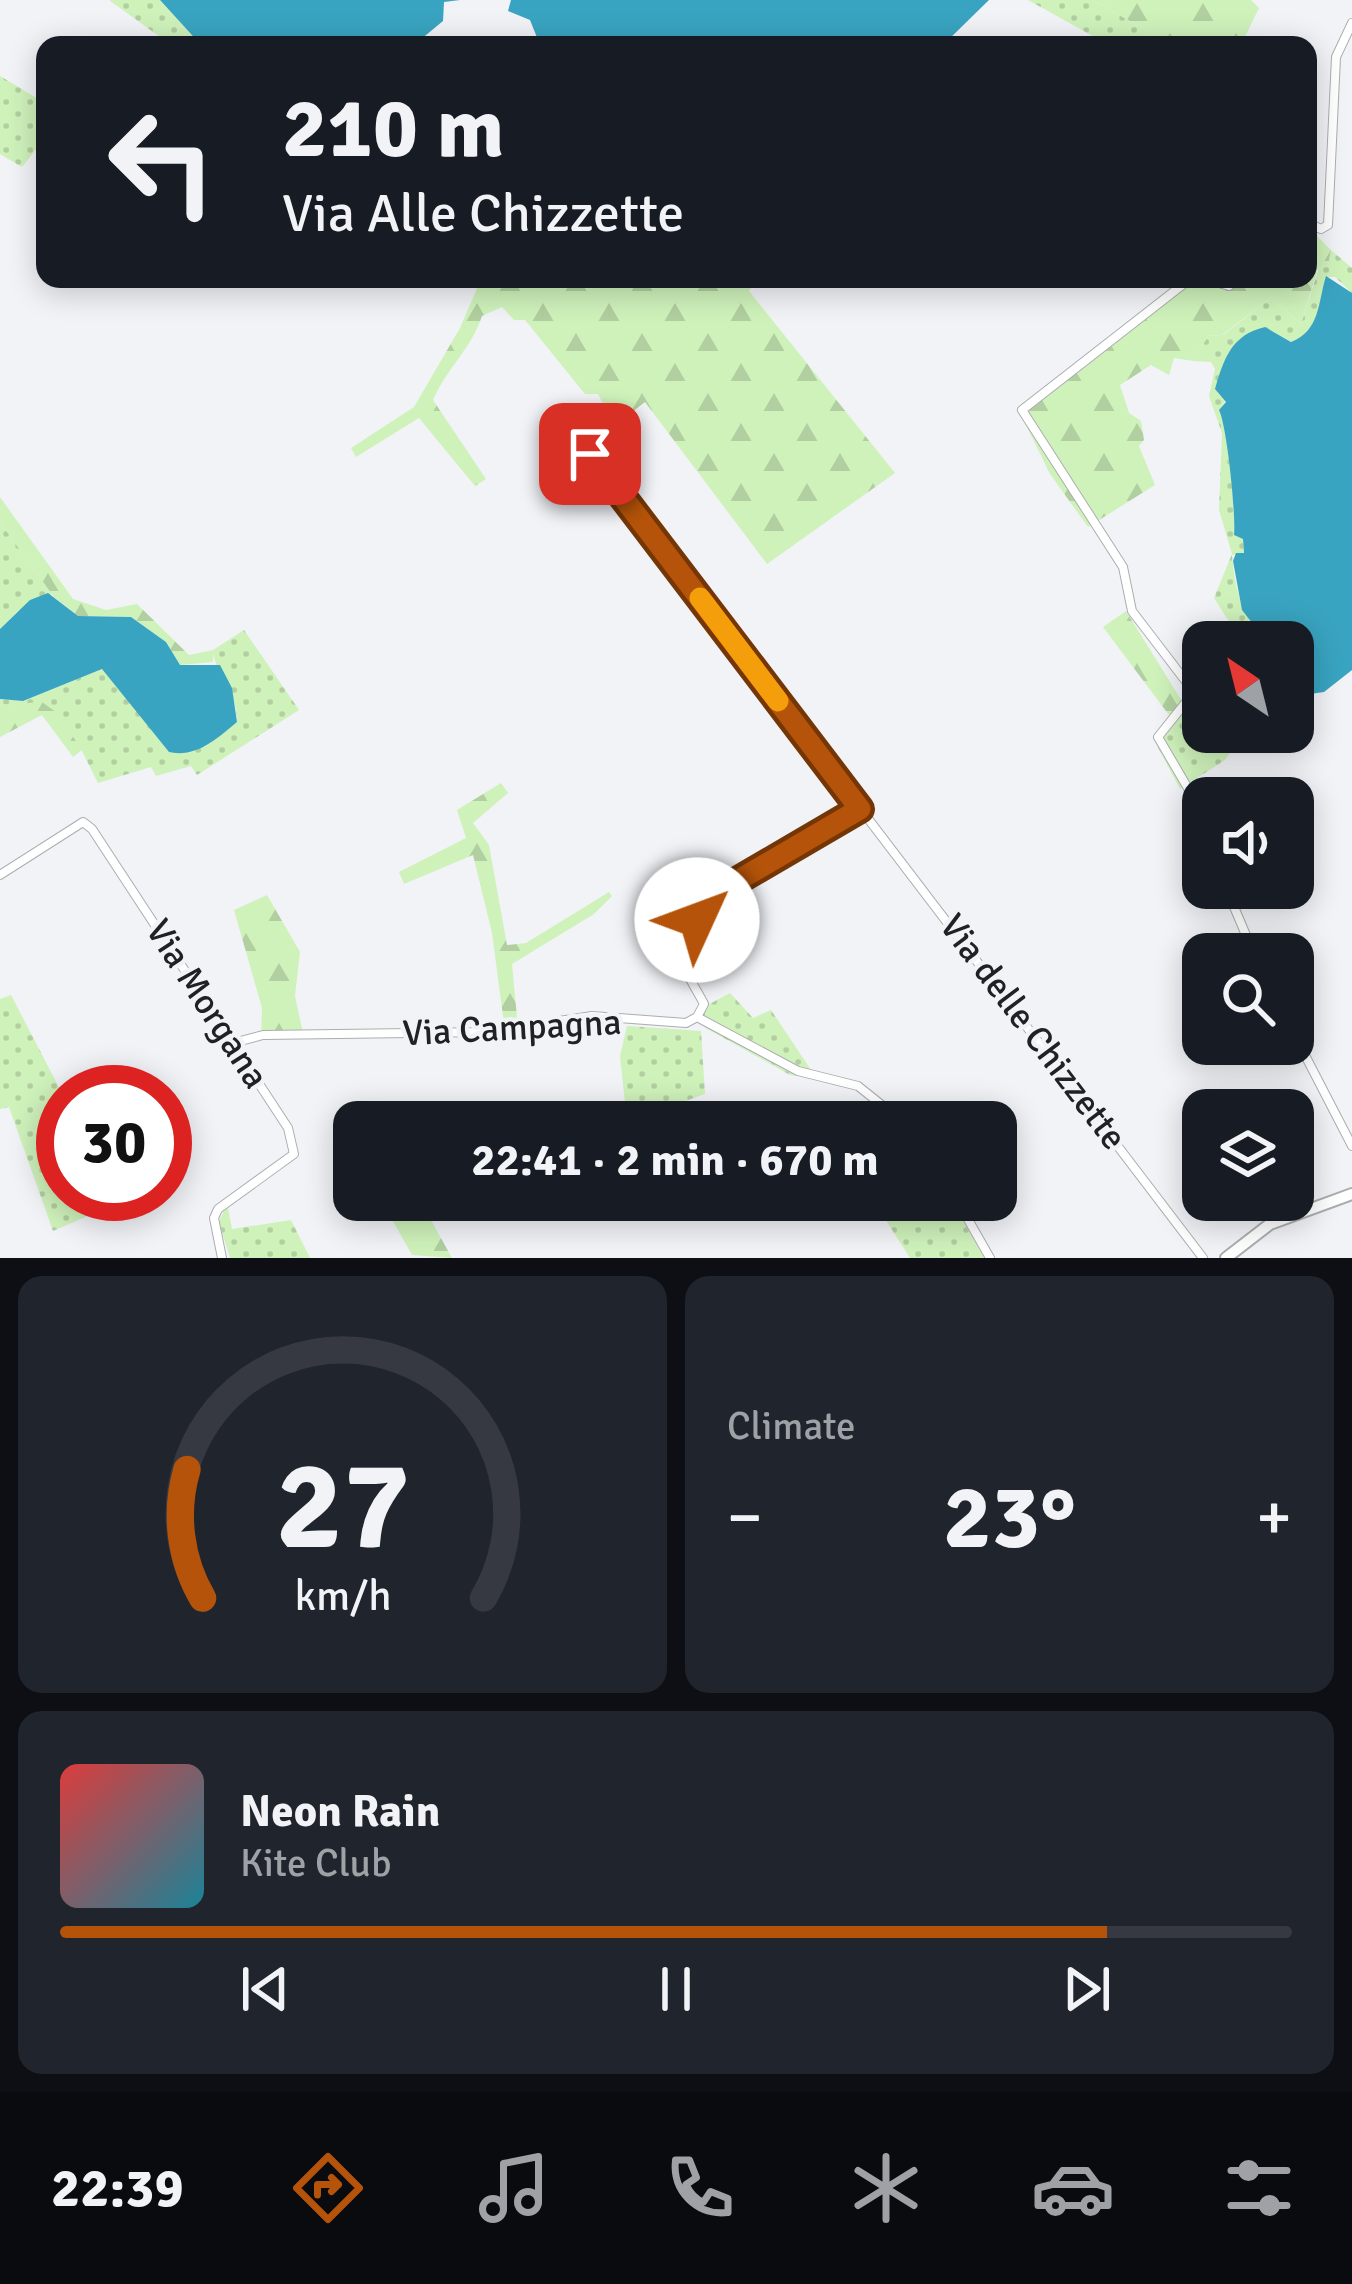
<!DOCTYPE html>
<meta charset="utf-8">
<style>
:root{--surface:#171b24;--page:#20242c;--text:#f1f3f6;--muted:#9ea1a6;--line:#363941;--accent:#b45309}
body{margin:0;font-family:Signika,sans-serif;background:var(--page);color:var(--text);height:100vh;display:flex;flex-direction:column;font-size:45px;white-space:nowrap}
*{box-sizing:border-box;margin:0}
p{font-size:39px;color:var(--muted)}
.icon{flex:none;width:66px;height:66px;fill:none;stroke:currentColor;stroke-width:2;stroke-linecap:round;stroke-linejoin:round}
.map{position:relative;height:1258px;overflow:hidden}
.panel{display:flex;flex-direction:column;gap:18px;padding:18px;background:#0d0f14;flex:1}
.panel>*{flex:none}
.top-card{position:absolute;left:36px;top:36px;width:1281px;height:252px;border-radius:24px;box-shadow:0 6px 30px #0003;background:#171b24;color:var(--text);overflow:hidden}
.needle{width:78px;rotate:325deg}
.fabs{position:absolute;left:1182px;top:621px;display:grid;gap:24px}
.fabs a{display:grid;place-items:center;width:132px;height:132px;border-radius:24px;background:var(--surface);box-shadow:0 6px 30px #0003;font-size:60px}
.speed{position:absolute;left:36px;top:1065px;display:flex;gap:24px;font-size:60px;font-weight:700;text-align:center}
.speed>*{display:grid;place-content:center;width:156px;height:156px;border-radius:50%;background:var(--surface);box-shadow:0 6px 30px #0003;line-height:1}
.speed .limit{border:18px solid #d22;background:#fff;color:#111}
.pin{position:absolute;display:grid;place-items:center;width:102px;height:102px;color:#fff;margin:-51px;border-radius:24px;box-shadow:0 6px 18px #0006}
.me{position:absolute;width:132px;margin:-66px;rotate:47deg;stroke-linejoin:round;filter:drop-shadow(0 0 9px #0008)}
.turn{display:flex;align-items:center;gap:42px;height:252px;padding:0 48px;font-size:54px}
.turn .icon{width:156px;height:156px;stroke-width:2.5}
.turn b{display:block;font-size:84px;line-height:102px}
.big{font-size:90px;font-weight:800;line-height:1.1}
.panel .card{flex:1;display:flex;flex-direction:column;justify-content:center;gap:18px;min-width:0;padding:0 42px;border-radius:24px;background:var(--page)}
.panel .dial{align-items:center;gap:0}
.dial svg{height:312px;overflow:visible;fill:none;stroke:var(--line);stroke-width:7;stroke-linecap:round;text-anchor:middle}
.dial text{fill:var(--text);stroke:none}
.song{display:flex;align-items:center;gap:36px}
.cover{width:144px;height:144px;border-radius:18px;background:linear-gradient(135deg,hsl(0 70% 55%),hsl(190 70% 35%))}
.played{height:12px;border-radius:6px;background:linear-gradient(90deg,var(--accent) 85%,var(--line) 85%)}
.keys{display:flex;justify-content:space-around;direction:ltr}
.heat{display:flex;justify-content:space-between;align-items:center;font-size:66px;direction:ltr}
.panel .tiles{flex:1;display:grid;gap:18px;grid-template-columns:1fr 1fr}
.card:last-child{grid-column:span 2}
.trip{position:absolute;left:333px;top:1101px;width:684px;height:120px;border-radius:24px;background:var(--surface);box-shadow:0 6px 30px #0003;font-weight:800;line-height:120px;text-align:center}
.dock{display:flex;height:192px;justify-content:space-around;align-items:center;background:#090b0e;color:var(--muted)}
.dock .icon{width:84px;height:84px}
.dock .current{color:var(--accent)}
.dock b{font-size:54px;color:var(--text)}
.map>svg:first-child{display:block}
</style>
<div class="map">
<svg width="1352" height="1258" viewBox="0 0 1352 1258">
<defs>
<pattern id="grass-dots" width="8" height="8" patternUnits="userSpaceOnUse" patternTransform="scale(3)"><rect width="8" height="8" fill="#cff2bb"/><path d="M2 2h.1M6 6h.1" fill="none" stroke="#b1cfa0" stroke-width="1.8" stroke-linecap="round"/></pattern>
<pattern id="forest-firs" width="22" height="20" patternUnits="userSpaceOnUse" patternTransform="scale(3)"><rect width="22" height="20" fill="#cff2bb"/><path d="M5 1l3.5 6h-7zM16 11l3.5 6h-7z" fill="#b1cfa0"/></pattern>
</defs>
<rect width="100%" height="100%" fill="#f1f3f7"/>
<g fill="url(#grass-dots)">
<path d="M109 0H160L201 45H171Z"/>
<path d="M1028 0H1093L1172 45H1149L1132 36 1126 45H1109Z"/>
<path d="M0 76 45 103V138L22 167 0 154Z"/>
<path d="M1331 250 1352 268V293L1335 277H1326C1318 302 1320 331 1292 342L1264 327 1220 410C1227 426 1236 515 1234 534L1243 538 1244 554 1232 555C1235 591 1242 615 1267 642H1242L1214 598 1232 554 1219 510 1222 433 1209 396 1215 369 1211 362 1193 361 1208 336 1223 335 1271 297 1301 324 1319 268 1328 265Z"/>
<path d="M0 522 52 594 18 611 0 629Z"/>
<path d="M244 630 299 710 197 775 191 766 156 776 151 767 98 783 82 751 42 703 0 705V699L23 701 102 669 156 732 205 747 237 722C238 691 213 671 213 650Z"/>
<path d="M1185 706 1197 739 1212 749 1227 732H1246L1242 748 1235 746 1225 760 1180 789 1153 738Z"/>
<path d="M730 993 753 1018 771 1010 817 1079 790 1075 704 1027 702 1008Z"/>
<path d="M11 995 63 1095V1194H138L53 1231 9 1107 0 1109V999Z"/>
<path d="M627 1026 701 1031 705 1094 627 1122 620 1056Z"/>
<path d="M873 1200H951L984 1258H910Z"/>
<path d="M227 1203 232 1229 291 1220 310 1258H230L219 1222Z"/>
</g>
<g fill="url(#forest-firs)">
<path d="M1093 0H1251L1259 8 1241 45H1172Z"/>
<path d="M1308 227 1331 250 1328 265 1318 268 1301 324 1271 297 1222 335 1208 336 1193 361 1174 358 1169 375 1151 365 1120 385 1129 413 1141 421 1144 440 1139 446 1155 485 1088 527 1050 474 1019 411 1188 279 1220 288 1232 279H1308Z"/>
<path d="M481 279H757L749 291 895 473 767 564 645 402 614 426 598 394H585L525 320H514L502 307 482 316C471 349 447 368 433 400L486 479 475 486 419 418 356 457 351 448 414 407 460 328Z"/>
<path d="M0 497 73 599 106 610 137 604 189 655 213 650V662L180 665 166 642 131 617 78 616 54 597 0 522Z"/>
<path d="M1126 611 1185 706 1169 715 1103 627Z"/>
<path d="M42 702 57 713 82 750 73 757 42 715 0 737V705Z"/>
<path d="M501 783 508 793 473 823 489 845 507 945 526 943 609 892 612 896 594 914 512 964 518 1028 505 1031 492 933 473 855 404 884 399 872 466 838 457 810Z"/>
<path d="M267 895 300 952 295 996 304 1038 261 1040 262 1008 234 910Z"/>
<path d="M381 1200 421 1202 452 1258 412 1255Z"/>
</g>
<g fill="#39a4c1">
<path d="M160 0H460L444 2 443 21 414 45H201Z"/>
<path d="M511 0H989L943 45H540L530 20 508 11Z"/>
<path d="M1326 276 1352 293V670L1324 692 1310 694 1293 679V642H1267L1242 610 1233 561 1236 553H1244L1243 539 1234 535C1236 515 1227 426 1219 410L1226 402 1215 389C1224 359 1231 335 1265 327L1291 342C1320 331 1318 302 1326 276Z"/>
<path d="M48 593 78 616 131 617 166 642 180 665H220L232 688 237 722C217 739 196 758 169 752L102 669 23 701 0 699V629L30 600Z"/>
</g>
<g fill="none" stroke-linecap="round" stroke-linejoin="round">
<g stroke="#abaeb1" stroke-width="10">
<g id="street">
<path d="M1308 223 1321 229 1328 225 1336 57 1352 23"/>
<path d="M1190 279 1022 410 1123 567 1132 611 1194 692 1158 737 1203 814"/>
<path d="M1206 279 1229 286 1237 279"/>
<path d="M590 454 1203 1258"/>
<path d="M0 875 83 822 92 829 288 1128 294 1154 218 1209 214 1218 222 1258"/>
<path d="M1226 888 1254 954"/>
<path d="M697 1017 798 1071 858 1086 903 1122"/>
<path d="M1293 1032 1352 1146"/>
<path d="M233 1043 263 1035 486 1032 592 1016 686 1023 697 1017 704 1004C696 988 682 970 682 952 681 895 816 835 860 809"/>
<path d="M957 1200 990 1258"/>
</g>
</g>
<g stroke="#abaeb1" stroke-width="14">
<path id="secondary" d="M1226 1258 1270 1224 1352 1194"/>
</g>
<use href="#street" stroke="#fff" stroke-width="8"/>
<use href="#secondary" stroke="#fff" stroke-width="10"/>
</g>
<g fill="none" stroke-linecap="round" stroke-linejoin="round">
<g stroke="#753606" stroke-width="30">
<path id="route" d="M590 454 860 809 713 895 697 920"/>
</g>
<use href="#route" stroke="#b45309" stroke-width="21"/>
<path stroke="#f59e0b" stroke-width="21" d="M700 598 778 701"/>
</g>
<g text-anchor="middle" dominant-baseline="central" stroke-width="9" stroke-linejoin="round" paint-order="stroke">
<g font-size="36" fill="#202122" stroke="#f1f3f7">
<text transform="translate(207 1004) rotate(57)">Via Morgana</text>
<text transform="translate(512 1028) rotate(-3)">Via Campagna</text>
<text transform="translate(1033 1032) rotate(53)">Via delle Chizzette</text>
</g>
</g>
</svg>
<div class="fabs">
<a><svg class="needle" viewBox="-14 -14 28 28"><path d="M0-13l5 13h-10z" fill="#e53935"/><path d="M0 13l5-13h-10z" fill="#9ea1a6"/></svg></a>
<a><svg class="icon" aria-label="sound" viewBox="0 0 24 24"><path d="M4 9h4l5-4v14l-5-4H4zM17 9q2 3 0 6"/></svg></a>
<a><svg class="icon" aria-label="search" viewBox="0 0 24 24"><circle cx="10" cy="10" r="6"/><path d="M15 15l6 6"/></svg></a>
<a><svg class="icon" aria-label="layers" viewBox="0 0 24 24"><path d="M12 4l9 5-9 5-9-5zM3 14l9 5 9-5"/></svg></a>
</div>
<div class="speed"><div class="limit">30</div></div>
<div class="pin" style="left:590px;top:454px;background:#d93025"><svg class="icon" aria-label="arrive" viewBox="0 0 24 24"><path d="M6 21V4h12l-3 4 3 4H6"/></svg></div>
<svg class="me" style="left:697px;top:920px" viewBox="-20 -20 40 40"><circle r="19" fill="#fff"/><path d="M0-13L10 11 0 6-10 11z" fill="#b45309"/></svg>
<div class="trip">22:41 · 2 min · 670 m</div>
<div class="top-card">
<div class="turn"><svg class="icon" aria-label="left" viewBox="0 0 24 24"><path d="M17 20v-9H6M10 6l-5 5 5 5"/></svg><div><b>210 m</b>Via Alle Chizzette</div></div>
</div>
</div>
<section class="panel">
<div class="tiles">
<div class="card dial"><svg viewBox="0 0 100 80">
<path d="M14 69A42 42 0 1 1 86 69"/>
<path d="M14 69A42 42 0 0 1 10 36" stroke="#b45309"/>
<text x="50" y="56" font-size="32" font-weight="700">27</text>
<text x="50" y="72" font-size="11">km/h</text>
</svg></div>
<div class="card"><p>Climate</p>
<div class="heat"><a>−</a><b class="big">23°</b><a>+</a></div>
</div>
<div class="card">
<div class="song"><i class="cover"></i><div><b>Neon Rain</b><p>Kite Club</p></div></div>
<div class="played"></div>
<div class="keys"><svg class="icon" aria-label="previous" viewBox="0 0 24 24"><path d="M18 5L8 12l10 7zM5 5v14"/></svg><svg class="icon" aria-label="pause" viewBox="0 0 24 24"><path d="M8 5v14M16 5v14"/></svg><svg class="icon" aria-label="next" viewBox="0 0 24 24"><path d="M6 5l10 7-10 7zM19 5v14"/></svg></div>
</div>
</div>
</section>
<nav class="dock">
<b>22:39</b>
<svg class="icon current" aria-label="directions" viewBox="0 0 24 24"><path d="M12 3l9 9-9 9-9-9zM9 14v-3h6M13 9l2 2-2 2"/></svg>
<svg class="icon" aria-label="music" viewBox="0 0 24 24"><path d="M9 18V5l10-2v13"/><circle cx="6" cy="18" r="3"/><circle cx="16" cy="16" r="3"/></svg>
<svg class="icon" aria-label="phone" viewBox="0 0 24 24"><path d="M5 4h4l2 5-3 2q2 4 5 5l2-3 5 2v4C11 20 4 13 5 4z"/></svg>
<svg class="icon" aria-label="climate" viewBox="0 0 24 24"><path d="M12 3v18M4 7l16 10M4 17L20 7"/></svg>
<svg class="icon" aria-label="car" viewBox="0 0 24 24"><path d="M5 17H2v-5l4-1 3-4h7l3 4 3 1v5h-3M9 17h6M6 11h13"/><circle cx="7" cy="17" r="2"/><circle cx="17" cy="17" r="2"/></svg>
<svg class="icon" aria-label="filters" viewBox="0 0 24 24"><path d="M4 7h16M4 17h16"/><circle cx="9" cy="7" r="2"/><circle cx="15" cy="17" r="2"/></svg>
</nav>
